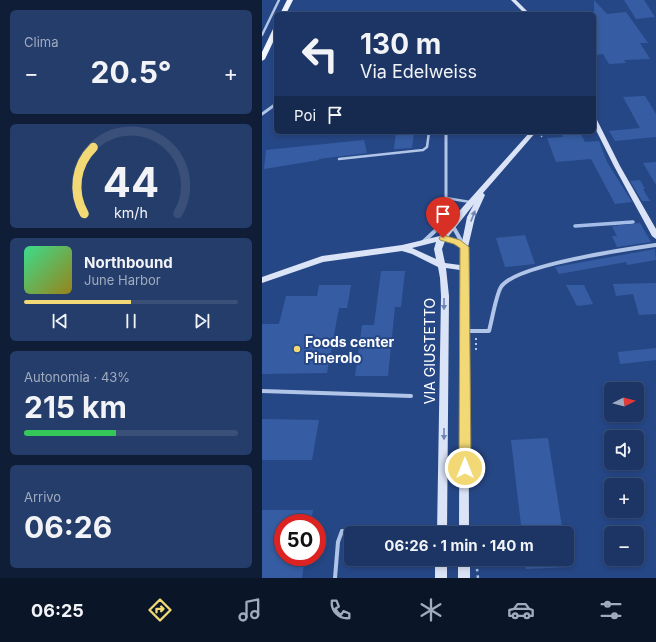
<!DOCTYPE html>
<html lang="it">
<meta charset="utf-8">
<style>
:root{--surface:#1c3564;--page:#253d6a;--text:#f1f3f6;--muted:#a0abbf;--line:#3a5078;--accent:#f2d975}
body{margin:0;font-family:Inter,sans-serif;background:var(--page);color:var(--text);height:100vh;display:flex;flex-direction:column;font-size:15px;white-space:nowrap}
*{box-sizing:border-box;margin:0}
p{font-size:13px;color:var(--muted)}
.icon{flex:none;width:22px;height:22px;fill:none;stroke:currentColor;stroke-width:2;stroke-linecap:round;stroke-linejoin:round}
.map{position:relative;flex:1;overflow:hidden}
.drawer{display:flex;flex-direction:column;gap:10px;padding:10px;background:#0f1d37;width:262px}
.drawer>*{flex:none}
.banner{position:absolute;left:12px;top:12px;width:322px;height:122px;border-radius:6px;box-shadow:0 2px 6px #0003,0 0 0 1px var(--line);background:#1c3564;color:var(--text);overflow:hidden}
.needle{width:26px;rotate:84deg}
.fabs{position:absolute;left:342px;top:382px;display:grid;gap:8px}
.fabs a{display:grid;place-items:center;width:40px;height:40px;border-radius:6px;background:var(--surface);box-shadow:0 2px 6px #0003,0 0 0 1px var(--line);font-size:20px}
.speed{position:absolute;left:12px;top:514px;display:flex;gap:8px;font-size:20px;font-weight:700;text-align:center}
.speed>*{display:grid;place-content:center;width:52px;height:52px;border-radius:50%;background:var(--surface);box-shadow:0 2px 6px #0003,0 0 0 1px var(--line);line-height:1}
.speed .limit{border:6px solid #d22;background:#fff;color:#111}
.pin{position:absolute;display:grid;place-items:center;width:34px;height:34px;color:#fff;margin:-41px -17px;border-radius:50% 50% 50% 0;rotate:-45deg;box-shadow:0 0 4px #0007}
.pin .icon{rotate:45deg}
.me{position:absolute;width:44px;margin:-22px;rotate:0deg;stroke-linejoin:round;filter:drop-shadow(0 0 3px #0008)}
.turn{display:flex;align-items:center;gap:14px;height:84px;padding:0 20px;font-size:18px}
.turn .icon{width:52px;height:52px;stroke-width:2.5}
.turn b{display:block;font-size:28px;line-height:34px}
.then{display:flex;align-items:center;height:38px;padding:0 20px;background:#0003;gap:8px;font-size:15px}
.big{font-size:30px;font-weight:700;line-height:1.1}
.drawer .card{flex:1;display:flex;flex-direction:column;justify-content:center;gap:6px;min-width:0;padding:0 14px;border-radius:6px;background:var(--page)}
.drawer .dial{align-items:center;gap:0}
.dial svg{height:104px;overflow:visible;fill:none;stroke:var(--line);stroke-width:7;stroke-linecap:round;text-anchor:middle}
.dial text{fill:var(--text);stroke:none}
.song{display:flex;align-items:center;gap:12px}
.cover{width:48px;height:48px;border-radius:6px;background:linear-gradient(135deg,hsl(150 70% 55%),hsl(50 70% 35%))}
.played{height:4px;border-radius:2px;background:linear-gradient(90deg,var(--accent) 50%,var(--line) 50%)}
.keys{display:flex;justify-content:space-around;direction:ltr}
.heat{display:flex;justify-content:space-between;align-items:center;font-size:22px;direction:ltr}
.charge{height:6px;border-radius:3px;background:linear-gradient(90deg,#34c759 43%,var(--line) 0)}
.trip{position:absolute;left:82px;top:526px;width:230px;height:40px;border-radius:6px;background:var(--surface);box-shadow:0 2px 6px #0003,0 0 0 1px var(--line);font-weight:700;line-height:40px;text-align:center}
.tabs{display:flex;height:64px;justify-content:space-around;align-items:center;background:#0b1528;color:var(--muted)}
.tabs .icon{width:28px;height:28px}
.tabs .current{color:var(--accent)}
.tabs b{font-size:18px;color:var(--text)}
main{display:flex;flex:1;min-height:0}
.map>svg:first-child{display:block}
</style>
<main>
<section class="drawer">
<div class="card"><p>Clima</p>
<div class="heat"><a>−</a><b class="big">20.5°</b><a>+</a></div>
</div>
<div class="card dial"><svg viewBox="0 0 100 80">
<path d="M14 69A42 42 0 1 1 86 69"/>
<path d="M14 69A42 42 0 0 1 21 18" stroke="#f2d975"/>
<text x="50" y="56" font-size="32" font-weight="700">44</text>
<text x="50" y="72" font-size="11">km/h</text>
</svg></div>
<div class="card">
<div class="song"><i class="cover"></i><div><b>Northbound</b><p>June Harbor</p></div></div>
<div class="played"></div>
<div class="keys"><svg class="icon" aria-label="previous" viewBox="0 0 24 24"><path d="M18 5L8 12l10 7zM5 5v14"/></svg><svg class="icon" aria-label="pause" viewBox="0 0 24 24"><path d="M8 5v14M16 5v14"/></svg><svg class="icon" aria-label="next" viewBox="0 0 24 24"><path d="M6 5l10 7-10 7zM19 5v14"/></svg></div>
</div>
<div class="card"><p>Autonomia · 43%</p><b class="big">215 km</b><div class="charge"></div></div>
<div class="card"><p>Arrivo</p><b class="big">06:26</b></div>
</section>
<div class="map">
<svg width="394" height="578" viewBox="0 0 394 578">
<rect width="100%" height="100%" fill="#264786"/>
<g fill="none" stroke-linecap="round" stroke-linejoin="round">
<path stroke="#a5bee9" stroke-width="3.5" d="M313 226 371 222"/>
</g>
<g fill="#365da3">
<path d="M332 0 345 14 364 12 386 43H378L388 59 362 60 364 63 347 64 341 54 332 55Z"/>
<path d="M362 0H382L393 17 374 19Z"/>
<path d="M383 96 394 114V137L353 141 347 131 378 128 361 97Z"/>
<path d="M134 132H152L150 148 132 149Z"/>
<path d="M299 132H318L323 142 337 141 345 162 370 202 353 204 329 159 294 162 285 138 301 137Z"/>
<path d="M102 140 105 153 57 159V160L2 169 4 150Z"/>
<path d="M394 162V185L381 163Z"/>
<path d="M378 180 383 189H381L388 201H380L368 181Z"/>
<path d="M378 223 389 242 355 247 350 236H355L350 226Z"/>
<path d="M263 235 273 264 243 267 234 238Z"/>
<path d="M393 249 394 260 365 265 364 262 297 274 293 267Z"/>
<path d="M119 271H143L139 307H133L126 376H93L100 325H112Z"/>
<path d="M394 283V314L377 315 371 294 354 296 351 284Z"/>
<path d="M57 285H89L85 308H77L65 373 0 374V324H17L24 296H55Z"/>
<path d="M304 285H322L331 304 315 306Z"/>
<path d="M394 348V360L358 364 356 352Z"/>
<path d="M0 419 57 420 50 460H0Z"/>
<path d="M286 438 301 533H260L249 440Z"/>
<path d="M0 510H51L49 523H21V557H43L40 578H0Z"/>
<path d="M263 559H309V567L264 569Z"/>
</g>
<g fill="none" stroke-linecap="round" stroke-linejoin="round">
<g stroke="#b1c5e8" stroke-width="1.5" stroke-dasharray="1.5 2" stroke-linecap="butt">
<path d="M332 108 335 114"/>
<path d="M279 137 284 132"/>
</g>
<path stroke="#b1c5e8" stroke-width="2" stroke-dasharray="2 3" stroke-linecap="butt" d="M214 338V352"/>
<path stroke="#b1c5e8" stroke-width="2.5" stroke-dasharray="2.5 4" stroke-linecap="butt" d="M215 569 216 578"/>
<g stroke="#b1c5e8" stroke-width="2.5">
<path d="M77 159 161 150 165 147 167 132"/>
<path d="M184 198 208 202"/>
</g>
<g stroke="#b1c5e8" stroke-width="4">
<path d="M0 391 149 396"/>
<path d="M73 578 76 542 80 531 140 532"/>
</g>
<path stroke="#b1c5e8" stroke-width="2.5" d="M0 35 17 0"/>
<g stroke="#b1c5e8" stroke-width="3">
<path d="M0 114 14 104"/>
<path d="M184 132V214L188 222"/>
<path d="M179 222 184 214"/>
</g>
<g stroke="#b1c5e8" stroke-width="4">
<path d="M188 221 202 246"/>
<path d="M160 243 174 230 180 221"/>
<path d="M202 331H227C230 320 234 295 239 287 253 265 366 249 394 245"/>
</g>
<g fill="#dbe4f7" fill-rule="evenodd">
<path d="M249 0H254L268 14H263Z"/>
<path d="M332 118 335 120 358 166 394 229V239L390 236 352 166 332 126Z"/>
<path d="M268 132H274L221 193 223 195 213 217 206 247 207 533H197L198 270 184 268 187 296 185 533H175L179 296 178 278 176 267 150 254 140 251 61 262 0 283V277L60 256 140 245 178 236 191 218ZM212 204 205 217 200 242 186 237ZM183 241 192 244 198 248V265L183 263 180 249ZM174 242 172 249 174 259 150 248Z"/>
<rect x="173" y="559" width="12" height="19"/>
<rect x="196" y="559" width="12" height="19"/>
</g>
<g fill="#f3f6fe" fill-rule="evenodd">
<path d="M25 0H31L24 14H18Z"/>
<path d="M14 27V36L3 59 0 61V52L11 29Z"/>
</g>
</g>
<defs><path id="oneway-solid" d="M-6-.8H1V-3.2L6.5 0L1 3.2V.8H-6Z"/></defs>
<g fill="#6e86b3">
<use href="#oneway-solid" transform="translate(211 216) rotate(-69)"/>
<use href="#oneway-solid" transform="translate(182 304) rotate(90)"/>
<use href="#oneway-solid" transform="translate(182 434) rotate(90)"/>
</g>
<path fill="#f2d975" stroke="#9d8d4c" d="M181 235 198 240 207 247 209 468 207 471 203 473 199 471 197 468 198 248 192 244 178 240 177 238Z"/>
<circle fill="#f2d975" stroke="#264786" stroke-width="1.5" cx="35" cy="349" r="4"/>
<g text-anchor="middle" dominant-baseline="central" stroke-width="4" stroke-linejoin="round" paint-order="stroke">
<g font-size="14" font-weight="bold" fill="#fff" stroke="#264786" text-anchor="start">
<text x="43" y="341">Foods center<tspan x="43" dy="16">Pinerolo</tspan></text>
</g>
<g font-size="14" fill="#fff" stroke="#264786">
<text transform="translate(167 351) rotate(-90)">VIA GIUSTETTO</text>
</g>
</g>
</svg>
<div class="fabs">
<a><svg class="needle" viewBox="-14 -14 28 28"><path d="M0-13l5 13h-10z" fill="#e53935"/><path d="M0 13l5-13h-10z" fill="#a0abbf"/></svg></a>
<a><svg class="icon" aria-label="sound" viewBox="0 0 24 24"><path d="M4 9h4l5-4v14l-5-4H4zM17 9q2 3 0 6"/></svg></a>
<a>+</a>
<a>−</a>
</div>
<div class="speed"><div class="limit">50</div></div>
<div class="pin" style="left:181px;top:238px;background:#d93025"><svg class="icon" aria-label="arrive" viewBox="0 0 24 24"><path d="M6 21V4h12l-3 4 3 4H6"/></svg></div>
<svg class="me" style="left:203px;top:468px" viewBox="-20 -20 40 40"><circle r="17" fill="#f2d975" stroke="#fff" stroke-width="3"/><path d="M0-11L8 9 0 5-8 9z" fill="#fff"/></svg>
<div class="trip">06:26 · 1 min · 140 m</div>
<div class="banner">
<div class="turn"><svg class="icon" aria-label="left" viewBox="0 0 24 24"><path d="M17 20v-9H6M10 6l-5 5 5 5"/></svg><div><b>130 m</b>Via Edelweiss</div></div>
<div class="then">Poi<svg class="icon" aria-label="arrive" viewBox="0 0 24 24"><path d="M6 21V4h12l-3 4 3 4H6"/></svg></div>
</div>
</div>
</main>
<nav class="tabs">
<b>06:25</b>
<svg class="icon current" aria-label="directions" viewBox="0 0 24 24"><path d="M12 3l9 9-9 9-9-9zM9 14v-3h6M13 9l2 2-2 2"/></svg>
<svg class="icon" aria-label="music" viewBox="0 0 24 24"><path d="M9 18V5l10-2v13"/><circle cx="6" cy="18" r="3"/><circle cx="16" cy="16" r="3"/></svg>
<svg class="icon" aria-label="phone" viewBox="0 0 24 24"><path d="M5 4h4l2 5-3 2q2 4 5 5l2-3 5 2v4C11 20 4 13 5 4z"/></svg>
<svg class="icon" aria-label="climate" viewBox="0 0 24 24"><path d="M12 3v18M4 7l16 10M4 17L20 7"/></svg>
<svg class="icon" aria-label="car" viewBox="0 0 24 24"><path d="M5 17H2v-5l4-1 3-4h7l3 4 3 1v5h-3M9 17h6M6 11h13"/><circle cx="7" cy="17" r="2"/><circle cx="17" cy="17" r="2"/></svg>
<svg class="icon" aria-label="filters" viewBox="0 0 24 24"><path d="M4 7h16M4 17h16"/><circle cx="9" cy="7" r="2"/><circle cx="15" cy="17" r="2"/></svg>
</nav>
